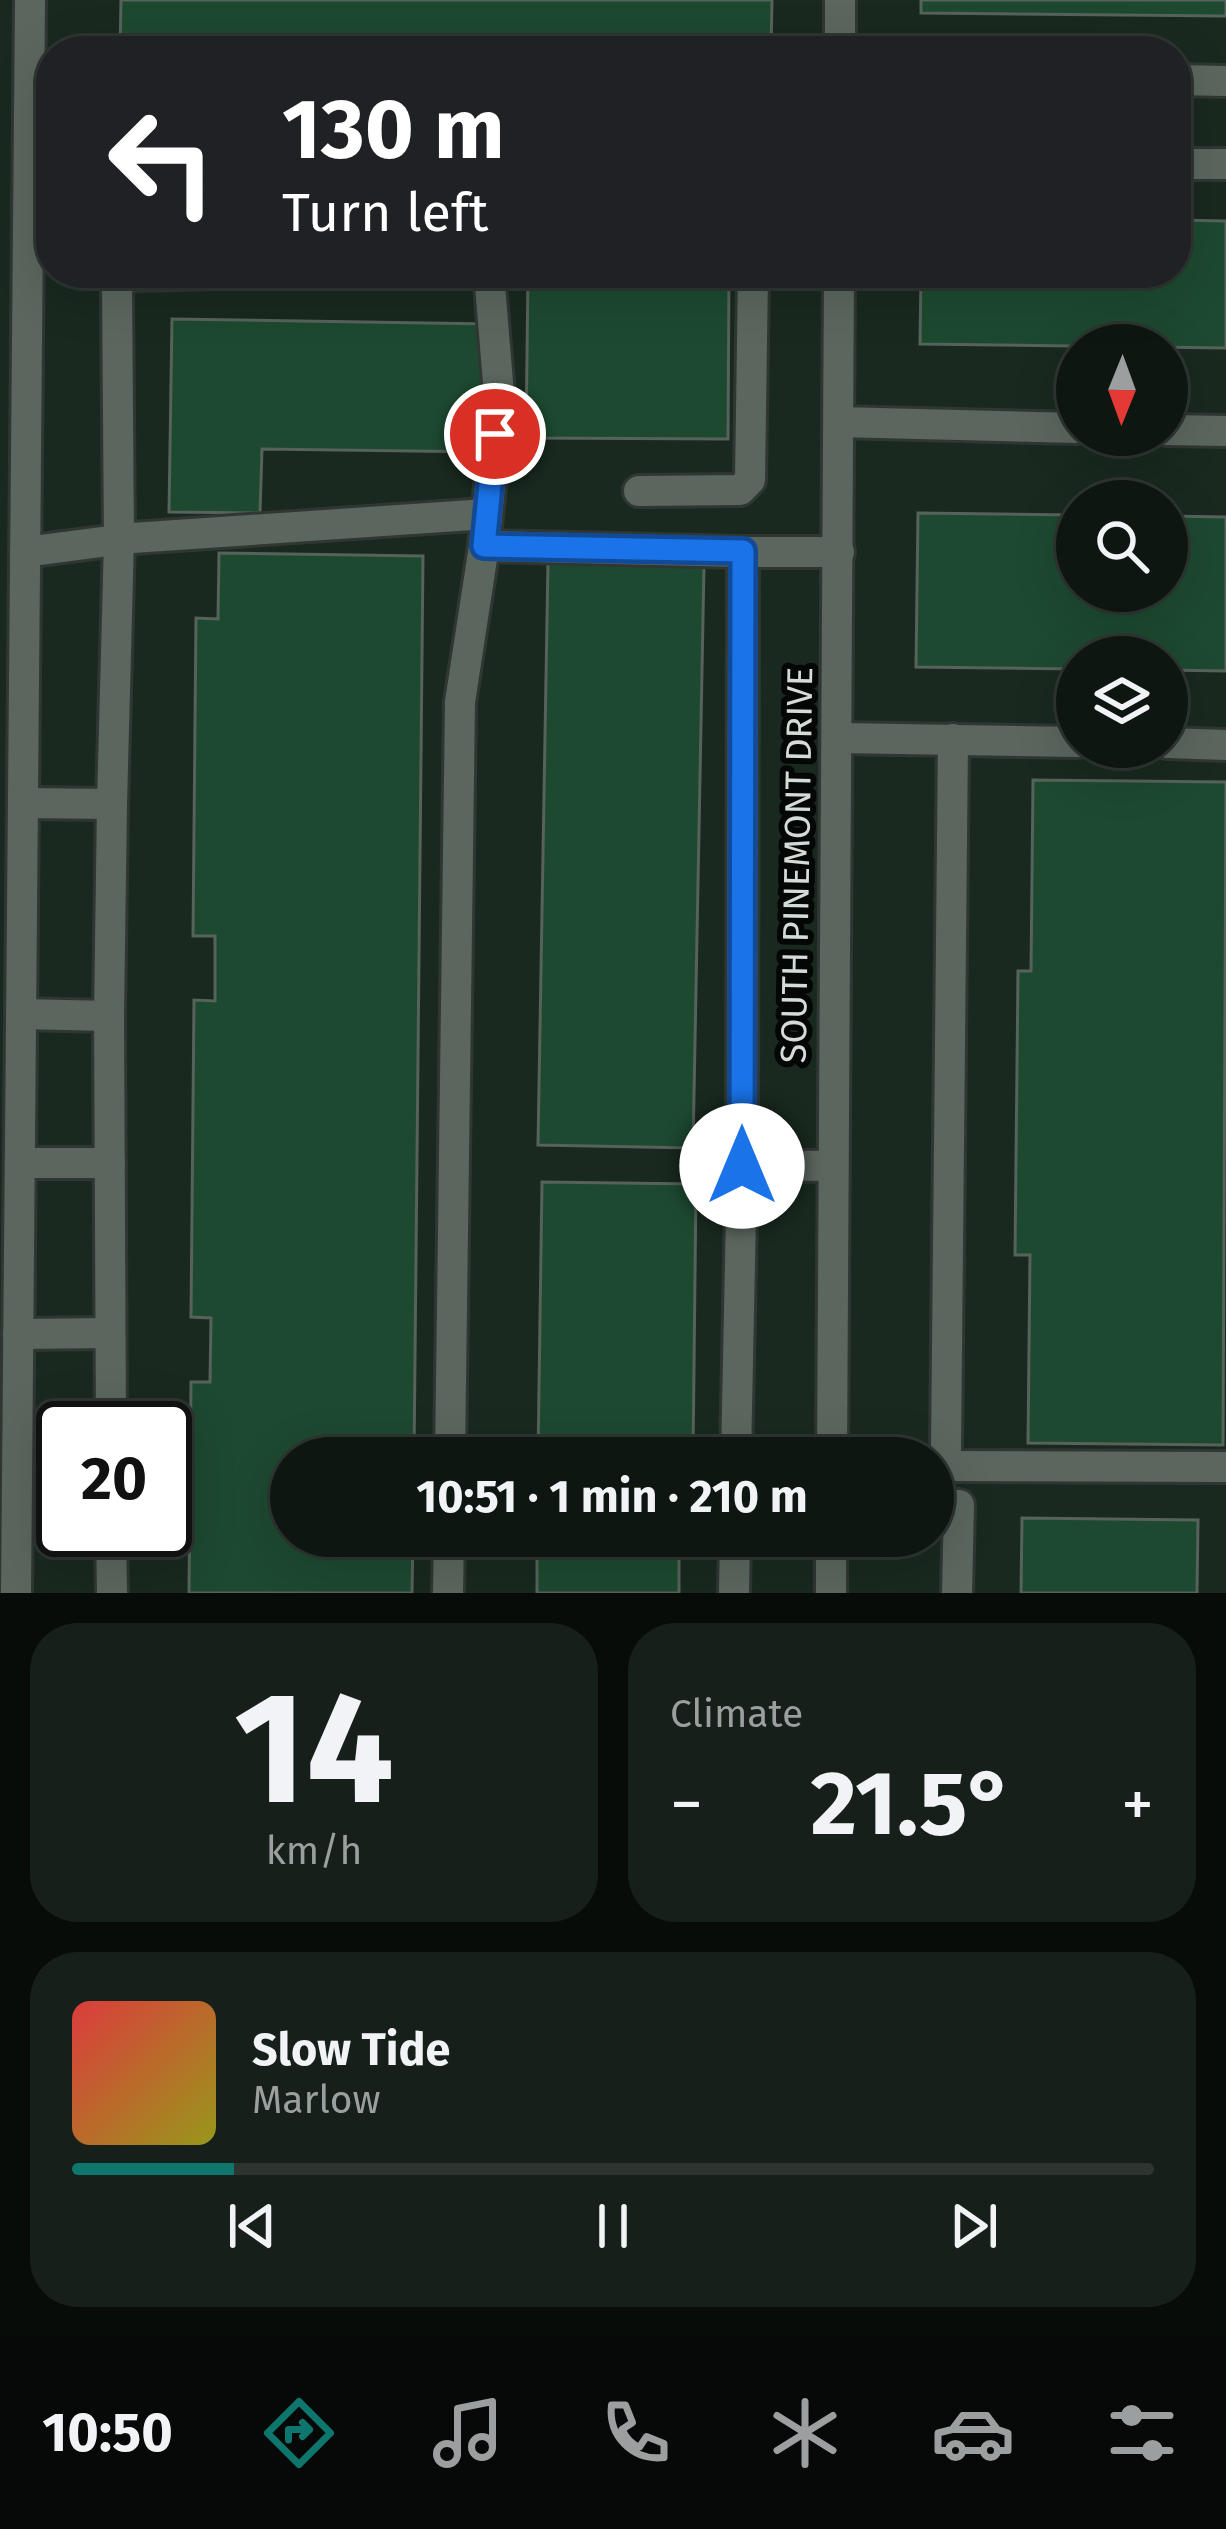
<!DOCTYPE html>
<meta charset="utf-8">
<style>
:root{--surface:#0e1611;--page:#171f1a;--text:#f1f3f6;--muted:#9b9f9f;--line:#2e3531;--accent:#0f766e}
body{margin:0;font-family:"Fira Sans",sans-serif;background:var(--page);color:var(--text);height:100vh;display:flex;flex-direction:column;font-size:45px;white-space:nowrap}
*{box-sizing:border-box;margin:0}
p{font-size:39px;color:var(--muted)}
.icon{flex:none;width:66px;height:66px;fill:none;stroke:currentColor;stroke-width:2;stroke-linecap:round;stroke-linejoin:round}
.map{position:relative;height:1593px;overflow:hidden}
.details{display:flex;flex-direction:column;gap:30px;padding:30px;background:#080c09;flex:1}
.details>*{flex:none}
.guide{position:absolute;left:36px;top:36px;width:1155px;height:252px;border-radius:48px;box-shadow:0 12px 48px #0002,0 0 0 3px var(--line);background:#202124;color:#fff;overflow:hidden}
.needle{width:78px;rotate:181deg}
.fabs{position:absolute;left:1056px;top:324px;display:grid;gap:24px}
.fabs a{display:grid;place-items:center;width:132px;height:132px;border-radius:50%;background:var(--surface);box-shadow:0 12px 48px #0002,0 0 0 3px var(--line);font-size:60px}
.speed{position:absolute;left:36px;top:1401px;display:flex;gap:24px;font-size:60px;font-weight:700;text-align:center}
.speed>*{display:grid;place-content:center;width:156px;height:156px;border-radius:50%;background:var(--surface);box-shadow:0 12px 48px #0002,0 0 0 3px var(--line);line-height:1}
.speed .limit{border:6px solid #111;border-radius:18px;background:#fff;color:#111}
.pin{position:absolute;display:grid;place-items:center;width:102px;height:102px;color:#fff;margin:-51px;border:6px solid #fff;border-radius:50%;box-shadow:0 3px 12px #0007}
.me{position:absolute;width:132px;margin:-66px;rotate:0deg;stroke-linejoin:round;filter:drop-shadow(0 0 9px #0008)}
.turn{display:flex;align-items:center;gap:42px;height:252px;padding:0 48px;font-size:54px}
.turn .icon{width:156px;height:156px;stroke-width:2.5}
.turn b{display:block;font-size:84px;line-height:102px}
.big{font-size:90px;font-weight:700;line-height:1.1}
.details .widget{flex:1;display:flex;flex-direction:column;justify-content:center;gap:18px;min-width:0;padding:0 42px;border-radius:48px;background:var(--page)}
.details .dial{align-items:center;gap:0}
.dial b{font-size:156px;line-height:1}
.song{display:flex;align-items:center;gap:36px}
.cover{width:144px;height:144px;border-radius:18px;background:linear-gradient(135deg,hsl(0 70% 55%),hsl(60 70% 35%))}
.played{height:12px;border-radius:6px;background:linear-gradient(90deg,var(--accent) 15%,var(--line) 15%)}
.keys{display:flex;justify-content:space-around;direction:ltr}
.heat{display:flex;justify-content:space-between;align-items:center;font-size:66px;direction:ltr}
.details .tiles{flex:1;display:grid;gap:30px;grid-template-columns:1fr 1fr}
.widget:last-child{grid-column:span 2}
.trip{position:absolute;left:270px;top:1437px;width:684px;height:120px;border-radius:60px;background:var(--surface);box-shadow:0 12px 48px #0002,0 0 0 3px var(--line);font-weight:700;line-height:120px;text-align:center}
.tabs{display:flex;height:192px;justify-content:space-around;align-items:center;background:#060907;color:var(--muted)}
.tabs .icon{width:84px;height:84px}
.tabs .current{color:var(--accent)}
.tabs b{font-size:54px;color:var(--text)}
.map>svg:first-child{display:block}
</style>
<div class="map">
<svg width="1226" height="1593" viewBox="0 0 1226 1593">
<rect width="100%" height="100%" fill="#131e17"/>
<path fill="#19291f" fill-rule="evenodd" d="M0 0H1226V1593H0ZM51 51H1176V273H51ZM1077 345H1167V435H1077ZM1077 501H1167V591H1077ZM1077 657H1167V747H1077ZM63 1428H165V1530H63ZM291 1458H933V1536H291Z"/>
<g fill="#1d4930" stroke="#56625a" stroke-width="3">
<path d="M121 0H772L771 51H120Z"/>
<path d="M921 0H1226V16L921 13Z"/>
<path d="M1176 220 1226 221V348L920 344 921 273H1176Z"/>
<path d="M528 273H729L728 439 526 438Z"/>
<path d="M172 319 489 324 487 452 262 449 260 513 169 512Z"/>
<path d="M918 513 1077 515V591H1167V516L1226 517V671L1167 670V657H1077V669L916 667Z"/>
<path d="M219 553 423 556 414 1458H291V1536H413L412 1593H189L191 1382H210L211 1318 191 1317 194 1000 215 1001V936H193L196 618 218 619Z"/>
<path d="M548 562 704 565 693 1148 538 1145Z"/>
<path d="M1033 780 1226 782 1223 1445 1028 1443 1030 1255H1015L1018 971H1031Z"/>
<path d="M542 1182 696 1184 693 1458H538Z"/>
<path d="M1022 1518 1198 1520 1197 1593H1021Z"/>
<rect x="537" y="1536" width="142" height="57"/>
</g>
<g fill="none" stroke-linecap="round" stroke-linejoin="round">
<g stroke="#303732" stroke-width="36">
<g id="minor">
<path d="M840 51V0"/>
<path d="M1176 80 1226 81"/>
<path d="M1176 164H1226"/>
<path d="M839 422 1077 428"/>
<path d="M1167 430 1226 431"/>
<path d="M639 491 740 490 750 480 753 273"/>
<path d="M484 546 743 552"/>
<path d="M25 552 132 538 487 514"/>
<path d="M839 738 1077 742"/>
<path d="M1167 743 1226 745"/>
<path d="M23 803 112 804 119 540 117 286 120 280 134 275 215 273"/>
<path d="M21 1014 109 1016 112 804"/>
<path d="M109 1016 111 1428"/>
<path d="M20 1163H110"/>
<path d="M742 1165 832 1166"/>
<path d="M18 1334 110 1333"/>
<path d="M450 1458 460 702 484 546 499 395 489 273"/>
<path d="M736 1458 742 1165 743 552H839"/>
<path d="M832 1458 839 273"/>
<path d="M939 1466 1226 1467"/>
<path d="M933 1467 943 1461 946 1449 953 739"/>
<path d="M933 1504 959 1505 957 1593"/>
<path d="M111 1530 112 1593"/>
<path d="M16 1593 30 0"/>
<path d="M448 1593 449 1536"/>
<path d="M734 1593 735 1536"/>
<path d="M831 1593V1536"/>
</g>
</g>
<use href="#minor" stroke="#5a665e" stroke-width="30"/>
</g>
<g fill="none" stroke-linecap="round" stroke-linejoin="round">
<g stroke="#114b97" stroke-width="30">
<path id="route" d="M495 434 484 546 743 551 742 1166"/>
</g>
<use href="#route" stroke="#1a73e8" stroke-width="21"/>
</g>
<g text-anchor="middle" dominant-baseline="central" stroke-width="12" stroke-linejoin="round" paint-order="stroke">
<g font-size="36" fill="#d5dcd7" stroke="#040705">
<text transform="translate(797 865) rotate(-89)">SOUTH PINEMONT DRIVE</text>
</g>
</g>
</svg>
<div class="fabs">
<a><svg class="needle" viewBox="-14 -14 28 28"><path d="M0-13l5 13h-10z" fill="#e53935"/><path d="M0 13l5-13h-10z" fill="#9b9f9f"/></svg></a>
<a><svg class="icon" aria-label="search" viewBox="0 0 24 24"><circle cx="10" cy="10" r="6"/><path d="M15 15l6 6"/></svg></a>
<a><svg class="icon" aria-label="layers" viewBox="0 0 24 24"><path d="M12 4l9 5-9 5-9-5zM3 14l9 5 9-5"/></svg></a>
</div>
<div class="speed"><div class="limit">20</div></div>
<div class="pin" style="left:495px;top:434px;background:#d93025"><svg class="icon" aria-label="arrive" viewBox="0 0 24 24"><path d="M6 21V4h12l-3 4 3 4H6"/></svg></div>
<svg class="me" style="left:742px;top:1166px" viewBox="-20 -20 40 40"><circle r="19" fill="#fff"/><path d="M0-13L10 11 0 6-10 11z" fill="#1a73e8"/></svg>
<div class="trip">10:51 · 1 min · 210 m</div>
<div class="guide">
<div class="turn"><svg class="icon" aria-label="left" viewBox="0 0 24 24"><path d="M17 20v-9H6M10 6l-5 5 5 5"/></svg><div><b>130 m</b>Turn left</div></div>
</div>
</div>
<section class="details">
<div class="tiles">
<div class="widget dial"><b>14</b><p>km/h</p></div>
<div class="widget"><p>Climate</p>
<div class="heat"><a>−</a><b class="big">21.5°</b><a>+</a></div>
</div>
<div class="widget">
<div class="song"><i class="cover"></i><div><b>Slow Tide</b><p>Marlow</p></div></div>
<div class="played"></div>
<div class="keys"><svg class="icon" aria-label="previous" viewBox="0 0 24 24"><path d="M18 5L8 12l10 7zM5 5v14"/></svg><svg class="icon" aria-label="pause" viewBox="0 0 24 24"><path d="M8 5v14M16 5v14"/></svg><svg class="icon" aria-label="next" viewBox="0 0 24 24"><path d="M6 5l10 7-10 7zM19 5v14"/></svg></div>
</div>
</div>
</section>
<nav class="tabs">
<b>10:50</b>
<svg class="icon current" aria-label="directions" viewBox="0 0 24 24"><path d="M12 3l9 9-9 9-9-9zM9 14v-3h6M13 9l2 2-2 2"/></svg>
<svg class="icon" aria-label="music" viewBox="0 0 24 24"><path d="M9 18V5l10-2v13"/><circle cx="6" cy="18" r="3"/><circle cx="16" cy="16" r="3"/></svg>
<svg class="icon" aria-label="phone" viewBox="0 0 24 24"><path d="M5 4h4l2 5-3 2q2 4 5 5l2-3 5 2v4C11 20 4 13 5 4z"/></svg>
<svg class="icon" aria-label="climate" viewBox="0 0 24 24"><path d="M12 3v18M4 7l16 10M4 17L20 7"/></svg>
<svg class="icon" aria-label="car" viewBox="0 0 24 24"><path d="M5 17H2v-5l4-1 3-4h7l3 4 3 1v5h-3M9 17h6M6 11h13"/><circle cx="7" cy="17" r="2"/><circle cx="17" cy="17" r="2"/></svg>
<svg class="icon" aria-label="filters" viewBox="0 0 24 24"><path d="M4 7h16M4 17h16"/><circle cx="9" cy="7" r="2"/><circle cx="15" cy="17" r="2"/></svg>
</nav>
